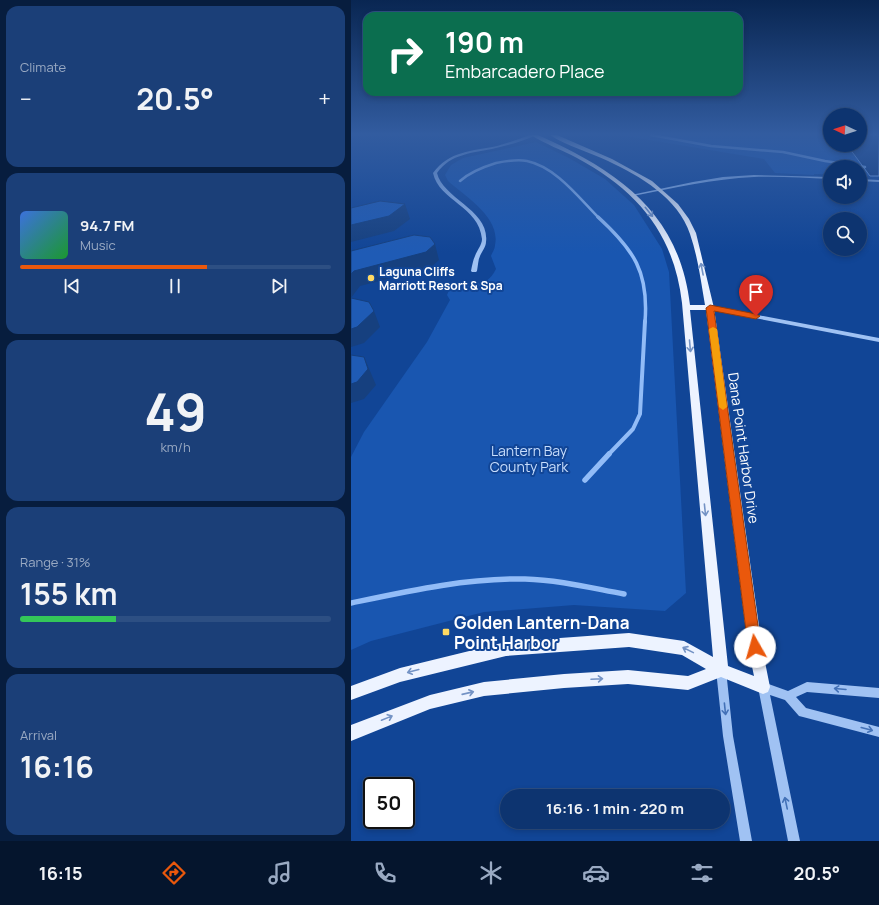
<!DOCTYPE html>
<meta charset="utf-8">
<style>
:root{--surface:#0d3470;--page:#1b3f78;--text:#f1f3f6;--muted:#9aaac3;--line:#2d4f83;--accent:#ea580c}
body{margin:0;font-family:Manrope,sans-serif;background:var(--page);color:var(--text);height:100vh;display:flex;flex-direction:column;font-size:15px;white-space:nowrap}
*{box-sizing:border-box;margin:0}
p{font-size:13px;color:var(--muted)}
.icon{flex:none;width:22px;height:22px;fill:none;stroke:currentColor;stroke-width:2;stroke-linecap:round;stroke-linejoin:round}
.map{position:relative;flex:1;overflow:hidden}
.side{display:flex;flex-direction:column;gap:6px;padding:6px;background:#071d3e;width:351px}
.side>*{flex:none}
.top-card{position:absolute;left:12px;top:12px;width:380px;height:84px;border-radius:12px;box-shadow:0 2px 6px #0003,0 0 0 1px var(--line);background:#0b6e4f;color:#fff;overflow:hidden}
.needle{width:26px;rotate:274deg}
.controls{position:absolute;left:472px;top:108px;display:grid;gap:8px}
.controls a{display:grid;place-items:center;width:44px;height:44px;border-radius:50%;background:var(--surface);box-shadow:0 2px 6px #0003,0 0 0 1px var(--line);font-size:20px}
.speed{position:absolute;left:12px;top:777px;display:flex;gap:8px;font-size:20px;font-weight:700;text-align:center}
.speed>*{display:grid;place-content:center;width:52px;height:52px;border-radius:50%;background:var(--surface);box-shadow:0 2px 6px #0003,0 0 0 1px var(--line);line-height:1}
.speed .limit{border:2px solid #111;border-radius:6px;background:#fff;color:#111}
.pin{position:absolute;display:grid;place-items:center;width:34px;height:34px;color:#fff;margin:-41px -17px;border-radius:50% 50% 50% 0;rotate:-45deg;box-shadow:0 0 4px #0007}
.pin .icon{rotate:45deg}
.me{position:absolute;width:44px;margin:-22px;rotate:353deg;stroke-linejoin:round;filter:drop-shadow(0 0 3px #0008)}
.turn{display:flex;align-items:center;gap:14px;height:84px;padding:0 16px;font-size:18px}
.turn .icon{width:52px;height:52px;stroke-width:2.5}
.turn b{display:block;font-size:28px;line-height:34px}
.big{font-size:30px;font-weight:700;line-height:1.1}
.side .tile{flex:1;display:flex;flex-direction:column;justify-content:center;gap:6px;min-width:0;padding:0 14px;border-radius:12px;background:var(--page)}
.side .dial{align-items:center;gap:0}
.dial b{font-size:52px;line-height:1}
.song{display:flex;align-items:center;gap:12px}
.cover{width:48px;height:48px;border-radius:6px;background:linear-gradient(135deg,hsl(220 70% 55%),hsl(130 70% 35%))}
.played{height:4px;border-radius:2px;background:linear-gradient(90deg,var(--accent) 60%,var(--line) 60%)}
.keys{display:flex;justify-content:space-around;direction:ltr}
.heat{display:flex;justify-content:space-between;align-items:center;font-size:22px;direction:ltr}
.charge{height:6px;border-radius:3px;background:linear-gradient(90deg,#34c759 31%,var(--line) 0)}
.trip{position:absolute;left:149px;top:789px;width:230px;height:40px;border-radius:20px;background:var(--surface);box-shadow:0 2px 6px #0003,0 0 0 1px var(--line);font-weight:700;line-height:40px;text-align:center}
.menu{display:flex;height:64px;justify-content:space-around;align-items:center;background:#05152d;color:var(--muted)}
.menu .icon{width:28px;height:28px}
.menu .active{color:var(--accent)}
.menu b{font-size:18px;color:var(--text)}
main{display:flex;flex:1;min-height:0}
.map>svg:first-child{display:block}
</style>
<main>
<section class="side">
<div class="tile"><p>Climate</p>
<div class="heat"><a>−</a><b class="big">20.5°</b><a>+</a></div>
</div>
<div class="tile">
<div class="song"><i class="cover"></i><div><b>94.7 FM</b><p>Music</p></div></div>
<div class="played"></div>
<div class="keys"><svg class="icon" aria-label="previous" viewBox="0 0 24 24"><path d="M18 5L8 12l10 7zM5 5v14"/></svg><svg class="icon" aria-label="pause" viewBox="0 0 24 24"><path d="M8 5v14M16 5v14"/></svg><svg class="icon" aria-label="next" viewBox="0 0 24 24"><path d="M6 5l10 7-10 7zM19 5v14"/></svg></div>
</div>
<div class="tile dial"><b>49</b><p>km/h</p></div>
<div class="tile"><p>Range · 31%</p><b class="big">155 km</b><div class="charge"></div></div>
<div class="tile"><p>Arrival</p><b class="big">16:16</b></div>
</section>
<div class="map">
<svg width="528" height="841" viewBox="0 0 528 841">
<rect width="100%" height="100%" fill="#114596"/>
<g fill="#1956b0">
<path d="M268 135H479V145H496L519 176 509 175V167H479V174H463V175L424 173 413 159Z"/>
<path d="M185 142 218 158 254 179 283 205 311 249 318 272 335 593 314 611 223 605 133 612 20 641 0 650V457L13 432 76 342 99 300 96 295C97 293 98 289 100 287 112 274 132 296 145 269L140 256C141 253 144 249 144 245 150 218 114 196 97 181L94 175 100 165 112 158Z"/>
</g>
<path fill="#0a3271" stroke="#92bcf7" d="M509 135H528V176H519L496 145H509Z"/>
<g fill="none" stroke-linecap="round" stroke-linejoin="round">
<g stroke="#92bcf7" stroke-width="2.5">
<path d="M300 135 360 146 432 152 474 161 514 167"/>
<path d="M109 181C119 172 132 167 145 163 155 161 166 159 176 161 205 167 228 198 248 218"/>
</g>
<path stroke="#92bcf7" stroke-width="3.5" d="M247 217C283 250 298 272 294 322"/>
<path stroke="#92bcf7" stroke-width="4" d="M257 455 282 429 289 414 294 321"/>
<g stroke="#92bcf7" stroke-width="5.5">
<path d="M234 480 258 454"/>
<path d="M0 603C57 591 115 578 174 579 208 580 240 588 273 594"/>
</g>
<g fill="#a0c2f3" fill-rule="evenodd">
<path d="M179 135H185C173 141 158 145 145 148 123 153 100 153 86 173 92 199 139 210 135 242 135 247 131 251 129 256 127 260 127 266 126 271L125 272H121L120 271C121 266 122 260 124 256 126 250 131 245 131 239 128 206 88 201 82 173 98 151 121 151 146 146 157 143 168 139 179 135Z"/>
<path d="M403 175 479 177V179C454 178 428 176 403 177 362 179 322 188 282 196L280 195 342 182 372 177Z"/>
<path d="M509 179 528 180V182L509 181Z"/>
<path d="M359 306 528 338V342L357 309 356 308Z"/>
<path d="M370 665 374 666 375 670 382 736 401 841H389L372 736 365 670 366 666Z"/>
<path d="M412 682 437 691 456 682 528 688V698L456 692 445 697 455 708 528 727V737L452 717 448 716 434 700 419 695 449 841H437L407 687 408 683Z"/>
</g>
<path fill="#edf3ff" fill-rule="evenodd" d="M180 135H187C267 171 328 212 339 305H354C350 282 347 257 339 234 327 198 289 176 257 161 238 152 216 146 199 135H206L261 159 301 181 327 204 338 219 345 233 363 308 411 647 419 687 417 692 412 694 370 677 337 690 277 684 213 688 133 696 79 709 0 741V725L79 695 133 682 213 674 277 670 337 676 355 669 331 655 278 647 155 656 49 682 0 700V686L49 668 155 642 278 633 333 641 362 657 331 303C323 234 287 191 226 158 211 150 194 144 180 135ZM339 310H355L397 647 403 676 377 666Z"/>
</g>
<g fill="#16407f">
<path d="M54 204 59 219 43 231 0 242V225Z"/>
<path d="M84 244 88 260 79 268 9 286 0 298V274L3 271Z"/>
<path d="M23 311 29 327 13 343 0 347V329Z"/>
<path d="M13 357 25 385 13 399 0 403V384Z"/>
</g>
<g fill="#1f5bb5" stroke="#16407f">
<path d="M29 201 54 204 38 216 0 225V208Z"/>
<path d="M63 235 79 237 84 244 75 252 3 271 0 274V251Z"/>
<path d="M0 298 18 302 23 311 6 327 0 329Z"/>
<path d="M0 355 13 357 17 369 6 382 0 384Z"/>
</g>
<defs><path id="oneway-shaft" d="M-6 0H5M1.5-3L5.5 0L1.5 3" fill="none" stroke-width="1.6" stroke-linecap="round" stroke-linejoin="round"/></defs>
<g stroke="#7493c5">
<use href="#oneway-shaft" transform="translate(298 212) rotate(51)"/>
<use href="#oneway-shaft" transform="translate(351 269) rotate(-101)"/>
<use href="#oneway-shaft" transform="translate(339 346) rotate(85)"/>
<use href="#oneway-shaft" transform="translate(354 510) rotate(84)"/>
<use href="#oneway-shaft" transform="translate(337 650) rotate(-154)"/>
<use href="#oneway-shaft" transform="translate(62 671) rotate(165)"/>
<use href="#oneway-shaft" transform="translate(246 679) rotate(-3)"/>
<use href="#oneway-shaft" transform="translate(117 693) rotate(-13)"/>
<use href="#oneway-shaft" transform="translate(36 718) rotate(-22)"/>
</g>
<g stroke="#4371b7">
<use href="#oneway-shaft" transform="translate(489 689) rotate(-175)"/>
<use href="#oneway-shaft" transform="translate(374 709) rotate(84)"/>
<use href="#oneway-shaft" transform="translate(516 729) rotate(15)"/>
<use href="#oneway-shaft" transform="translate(435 803) rotate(-102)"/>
</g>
<linearGradient id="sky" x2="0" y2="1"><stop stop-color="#092652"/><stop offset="0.53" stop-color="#325ca0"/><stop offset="1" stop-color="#325ca0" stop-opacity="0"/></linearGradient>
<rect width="528" height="253" fill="url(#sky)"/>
<path fill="#ea580c" stroke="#983908" d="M359 305 405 314 409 316 405 319 363 311 410 647 408 651 404 653 399 651 397 647 355 308Z"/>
<path fill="#f59e0b" d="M362 327 366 329 376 407 372 410 368 407 358 329Z"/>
<g fill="#ffd963" stroke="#114596" stroke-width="1.5">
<circle cx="20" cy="278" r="4"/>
<rect x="91" y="628" width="8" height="8" rx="2"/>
</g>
<g text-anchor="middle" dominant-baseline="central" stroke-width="4" stroke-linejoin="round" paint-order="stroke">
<g font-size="12" font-weight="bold" fill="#fff" stroke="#114596" text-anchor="start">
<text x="28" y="271">Laguna Cliffs<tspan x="28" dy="14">Marriott Resort &amp; Spa</tspan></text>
</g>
<g font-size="14" fill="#fff" stroke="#114596">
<text transform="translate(393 448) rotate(82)">Dana Point Harbor Drive</text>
</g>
<g font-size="14" fill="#c8defd" stroke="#114596">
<text x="178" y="450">Lantern Bay<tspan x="178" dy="16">County Park</tspan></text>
</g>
<g font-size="17" font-weight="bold" fill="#fff" stroke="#114596" text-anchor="start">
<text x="103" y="622">Golden Lantern-Dana<tspan x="103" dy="20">Point Harbor</tspan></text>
</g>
</g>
</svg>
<div class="controls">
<a><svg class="needle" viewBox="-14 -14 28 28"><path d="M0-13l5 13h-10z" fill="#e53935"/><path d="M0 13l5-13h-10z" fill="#9aaac3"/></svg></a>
<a><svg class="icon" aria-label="sound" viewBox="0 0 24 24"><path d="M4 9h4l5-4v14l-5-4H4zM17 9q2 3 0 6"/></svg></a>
<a><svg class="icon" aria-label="search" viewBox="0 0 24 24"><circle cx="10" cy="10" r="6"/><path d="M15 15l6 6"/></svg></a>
</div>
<div class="speed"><div class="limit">50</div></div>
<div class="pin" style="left:405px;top:316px;background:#d93025"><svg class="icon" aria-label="arrive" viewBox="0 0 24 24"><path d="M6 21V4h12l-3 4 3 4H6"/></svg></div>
<svg class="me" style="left:404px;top:647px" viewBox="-20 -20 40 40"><circle r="19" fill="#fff"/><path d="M0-13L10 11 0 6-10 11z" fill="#ea580c"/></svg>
<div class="trip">16:16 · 1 min · 220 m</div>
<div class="top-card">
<div class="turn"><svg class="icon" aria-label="right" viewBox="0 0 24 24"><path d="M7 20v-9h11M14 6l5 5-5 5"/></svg><div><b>190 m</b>Embarcadero Place</div></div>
</div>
</div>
</main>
<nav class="menu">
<b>16:15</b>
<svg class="icon active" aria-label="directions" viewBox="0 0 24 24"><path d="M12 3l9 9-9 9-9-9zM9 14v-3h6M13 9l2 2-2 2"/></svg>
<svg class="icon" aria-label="music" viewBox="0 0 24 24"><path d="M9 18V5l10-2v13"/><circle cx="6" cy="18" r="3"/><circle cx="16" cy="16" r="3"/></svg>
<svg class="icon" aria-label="phone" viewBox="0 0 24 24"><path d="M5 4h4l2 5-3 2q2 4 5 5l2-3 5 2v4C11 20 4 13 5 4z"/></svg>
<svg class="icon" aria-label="climate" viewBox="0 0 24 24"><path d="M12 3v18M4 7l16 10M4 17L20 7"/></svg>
<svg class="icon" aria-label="car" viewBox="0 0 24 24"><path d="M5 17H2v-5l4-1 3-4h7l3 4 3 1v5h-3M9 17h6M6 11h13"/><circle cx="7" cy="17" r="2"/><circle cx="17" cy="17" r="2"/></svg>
<svg class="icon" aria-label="filters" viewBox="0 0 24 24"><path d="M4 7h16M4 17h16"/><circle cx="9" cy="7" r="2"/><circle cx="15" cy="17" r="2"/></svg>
<b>20.5°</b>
</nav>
